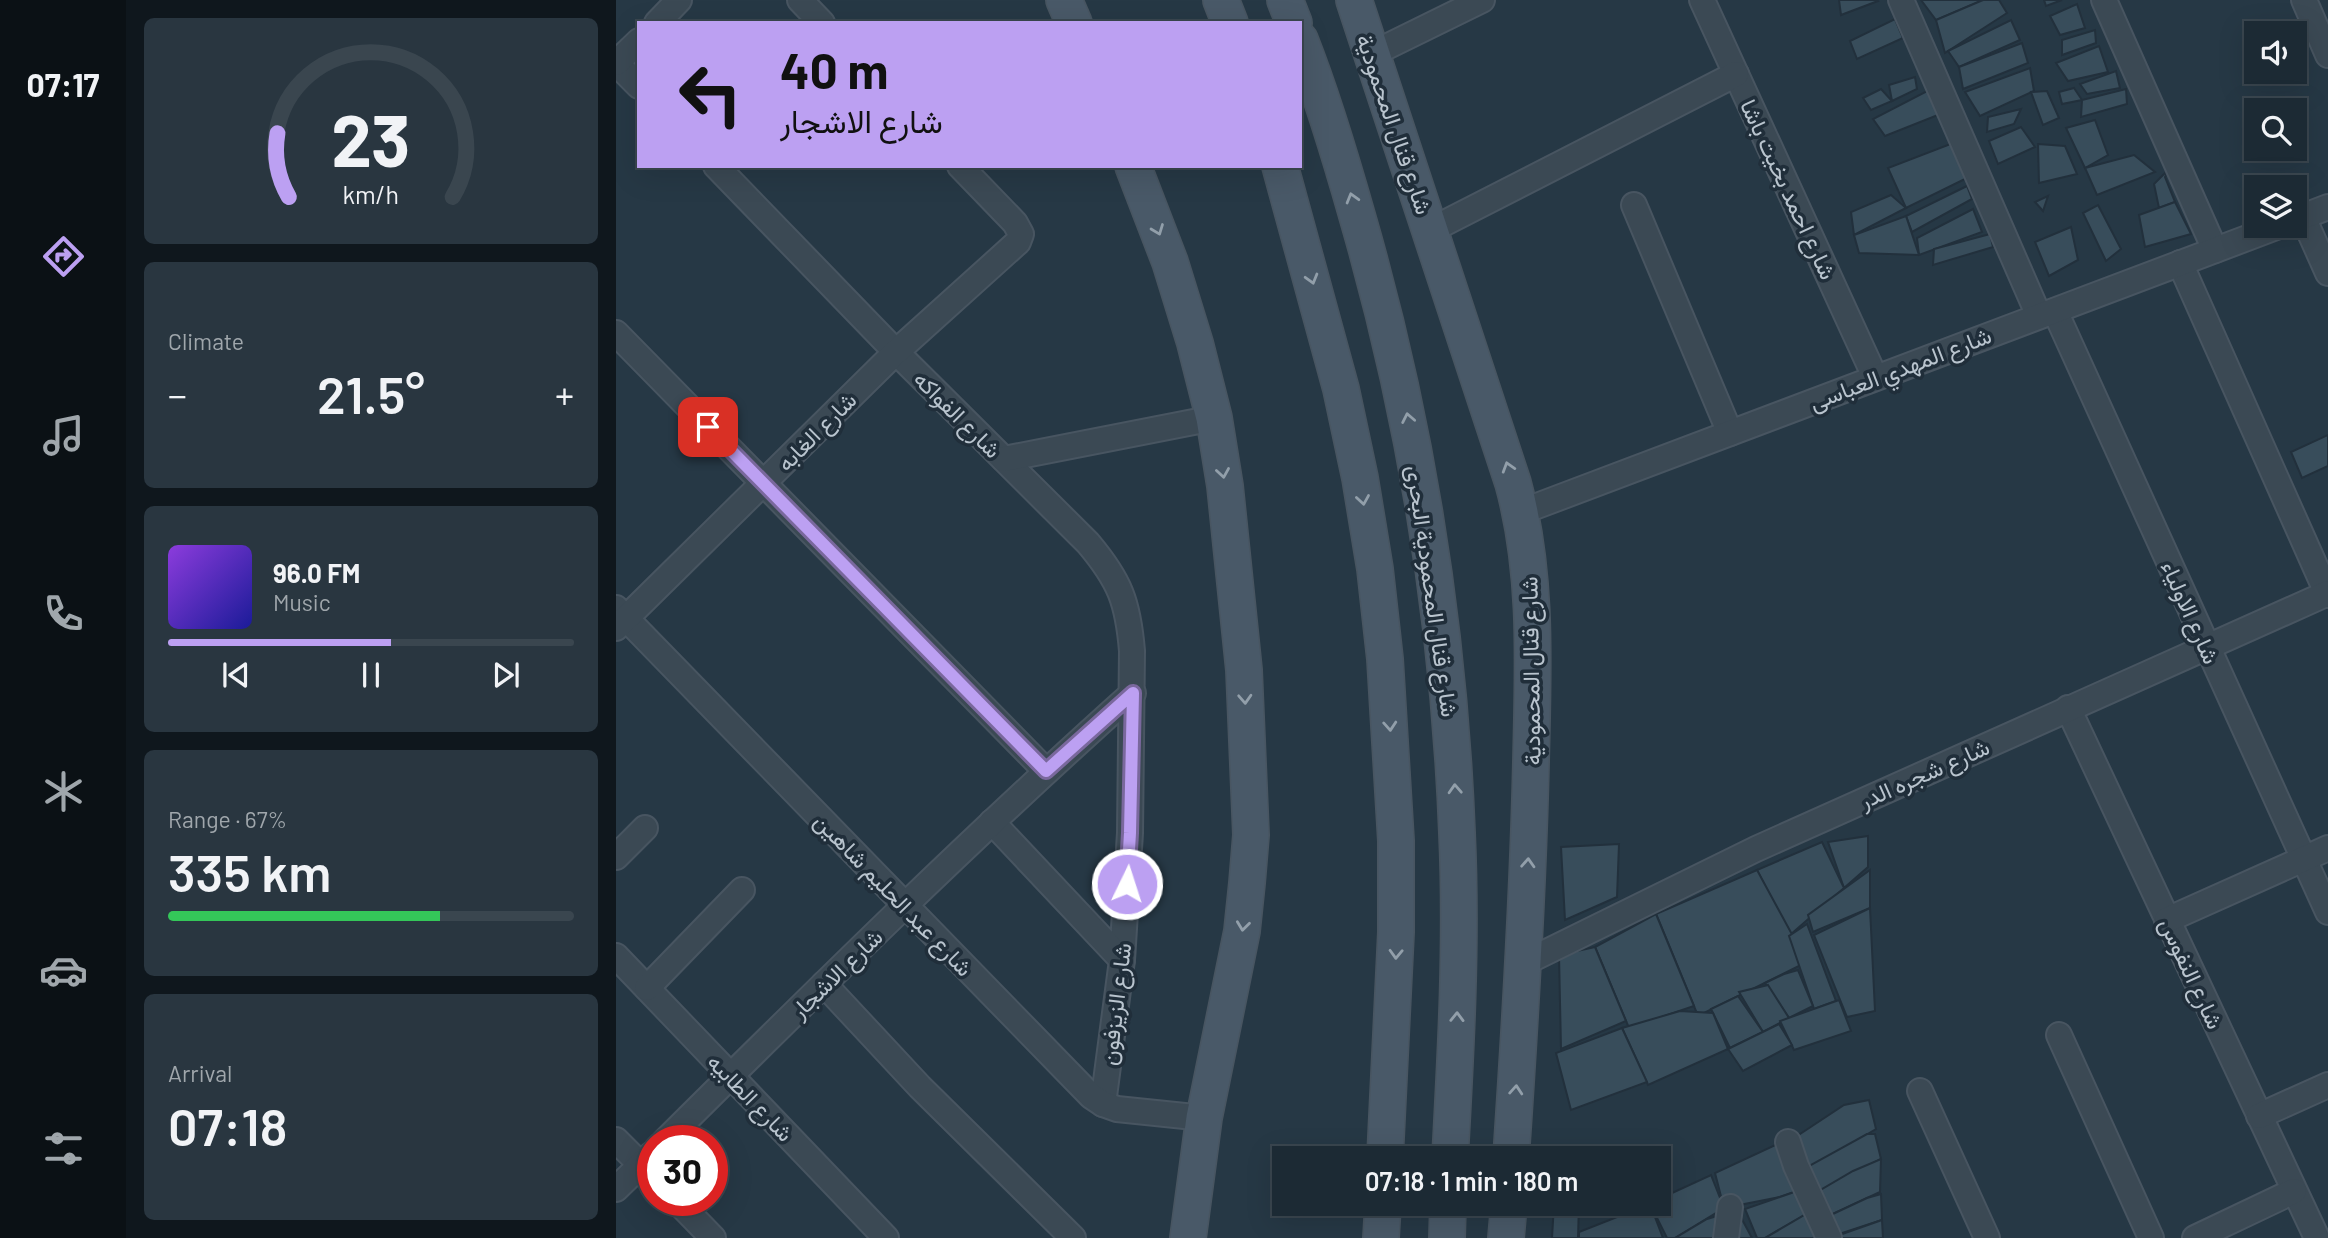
<!DOCTYPE html>
<meta charset="utf-8">
<style>
:root{--surface:#1c2a34;--page:#293640;--text:#f1f3f6;--muted:#a0a7ac;--line:#3a464f;--accent:#bca0f2}
body{margin:0;font-family:Barlow,Vazirmatn,sans-serif;background:var(--page);color:var(--text);height:100vh;display:flex;flex-direction:column;font-size:26px;white-space:nowrap}
*{box-sizing:border-box;margin:0}
p{font-size:23px;color:var(--muted)}
.icon{flex:none;width:38px;height:38px;fill:none;stroke:currentColor;stroke-width:2;stroke-linecap:round;stroke-linejoin:round}
.map{position:relative;flex:1;overflow:hidden}
.side{display:flex;flex-direction:column;gap:18px;padding:18px;background:#0f171d;width:490px}
.side>*{flex:none}
.guide{position:absolute;left:21px;top:21px;width:665px;height:147px;border-radius:0px;box-shadow:0 7px 28px #0002,0 0 0 2px var(--line);background:#bca0f2;color:#111;overflow:hidden}
.fabs{position:absolute;left:1628px;top:21px;display:grid;gap:14px}
.fabs a{display:grid;place-items:center;width:63px;height:63px;border-radius:0px;background:var(--surface);box-shadow:0 7px 28px #0002,0 0 0 2px var(--line);font-size:35px}
.speed{position:absolute;left:21px;top:1125px;display:flex;gap:14px;font-size:35px;font-weight:700;text-align:center}
.speed>*{display:grid;place-content:center;width:91px;height:91px;border-radius:50%;background:var(--surface);box-shadow:0 7px 28px #0002,0 0 0 2px var(--line);line-height:1}
.speed .limit{border:10px solid #d22;background:#fff;color:#111}
.pin{position:absolute;display:grid;place-items:center;width:60px;height:60px;color:#fff;margin:-30px;border-radius:14px;box-shadow:0 4px 10px #0006}
.me{position:absolute;width:77px;margin:-38px;rotate:4deg;stroke-linejoin:round;filter:drop-shadow(0 0 5px #0008)}
.turn{display:flex;align-items:center;gap:24px;height:147px;padding:0 28px;font-size:32px}
.turn .icon{width:91px;height:91px;stroke-width:2.5}
.turn b{display:block;font-size:49px;line-height:60px}
.big{font-size:52px;font-weight:600;line-height:1.1}
.side .widget{flex:1;display:flex;flex-direction:column;justify-content:center;gap:10px;min-width:0;padding:0 24px;border-radius:10px;background:var(--page)}
.side .dial{align-items:center;gap:0}
.dial svg{height:182px;overflow:visible;fill:none;stroke:var(--line);stroke-width:7;stroke-linecap:round;text-anchor:middle}
.dial text{fill:var(--text);stroke:none}
.song{display:flex;align-items:center;gap:21px}
.cover{width:84px;height:84px;border-radius:10px;background:linear-gradient(135deg,hsl(270 70% 55%),hsl(240 70% 35%))}
.played{height:7px;border-radius:4px;background:linear-gradient(90deg,var(--accent) 55%,var(--line) 55%)}
.keys{display:flex;justify-content:space-around;direction:ltr}
.heat{display:flex;justify-content:space-between;align-items:center;font-size:38px;direction:ltr}
.charge{height:10px;border-radius:5px;background:linear-gradient(90deg,#34c759 67%,var(--line) 0)}
.trip{position:absolute;left:656px;top:1146px;width:399px;height:70px;border-radius:0px;background:var(--surface);box-shadow:0 7px 28px #0002,0 0 0 2px var(--line);font-weight:600;line-height:70px;text-align:center}
main{display:flex;flex:1;min-height:0}
.dock{display:flex;flex-direction:column;width:126px;justify-content:space-around;align-items:center;background:#0b1115;color:var(--muted)}
.dock .icon{width:49px;height:49px}
.dock .current{color:var(--accent)}
.dock b{font-size:32px;color:var(--text)}
.map>svg:first-child{display:block}
</style>
<main>
<nav class="dock">
<b>07:17</b>
<svg class="icon current" aria-label="directions" viewBox="0 0 24 24"><path d="M12 3l9 9-9 9-9-9zM9 14v-3h6M13 9l2 2-2 2"/></svg>
<svg class="icon" aria-label="music" viewBox="0 0 24 24"><path d="M9 18V5l10-2v13"/><circle cx="6" cy="18" r="3"/><circle cx="16" cy="16" r="3"/></svg>
<svg class="icon" aria-label="phone" viewBox="0 0 24 24"><path d="M5 4h4l2 5-3 2q2 4 5 5l2-3 5 2v4C11 20 4 13 5 4z"/></svg>
<svg class="icon" aria-label="climate" viewBox="0 0 24 24"><path d="M12 3v18M4 7l16 10M4 17L20 7"/></svg>
<svg class="icon" aria-label="car" viewBox="0 0 24 24"><path d="M5 17H2v-5l4-1 3-4h7l3 4 3 1v5h-3M9 17h6M6 11h13"/><circle cx="7" cy="17" r="2"/><circle cx="17" cy="17" r="2"/></svg>
<svg class="icon" aria-label="filters" viewBox="0 0 24 24"><path d="M4 7h16M4 17h16"/><circle cx="9" cy="7" r="2"/><circle cx="15" cy="17" r="2"/></svg>
</nav>
<section class="side">
<div class="widget dial"><svg viewBox="0 0 100 80">
<path d="M14 69A42 42 0 1 1 86 69"/>
<path d="M14 69A42 42 0 0 1 9 41" stroke="#bca0f2"/>
<text x="50" y="56" font-size="32" font-weight="700">23</text>
<text x="50" y="72" font-size="11">km/h</text>
</svg></div>
<div class="widget"><p>Climate</p>
<div class="heat"><a>−</a><b class="big">21.5°</b><a>+</a></div>
</div>
<div class="widget">
<div class="song"><i class="cover"></i><div><b>96.0 FM</b><p>Music</p></div></div>
<div class="played"></div>
<div class="keys"><svg class="icon" aria-label="previous" viewBox="0 0 24 24"><path d="M18 5L8 12l10 7zM5 5v14"/></svg><svg class="icon" aria-label="pause" viewBox="0 0 24 24"><path d="M8 5v14M16 5v14"/></svg><svg class="icon" aria-label="next" viewBox="0 0 24 24"><path d="M6 5l10 7-10 7zM19 5v14"/></svg></div>
</div>
<div class="widget"><p>Range · 67%</p><b class="big">335 km</b><div class="charge"></div></div>
<div class="widget"><p>Arrival</p><b class="big">07:18</b></div>
</section>
<div class="map">
<svg width="1712" height="1238" viewBox="0 0 1712 1238">
<rect width="100%" height="100%" fill="#263845"/>
<g fill="#384d5b" stroke="#22303c" stroke-width="2">
<path d="M1223 0H1261L1262 1 1225 15Z"/>
<path d="M1305 0H1367L1320 20Z"/>
<path d="M1367 0H1383L1391 13 1329 53 1320 20Z"/>
<path d="M1428 0H1446L1430 6Z"/>
<path d="M1461 4 1469 28 1444 35 1434 16Z"/>
<path d="M1279 19 1287 38 1241 59 1234 41Z"/>
<path d="M1395 20 1404 40 1343 67 1332 51Z"/>
<path d="M1479 30 1480 43 1446 55V40Z"/>
<path d="M1406 43 1412 63 1347 89 1343 67Z"/>
<path d="M1483 46 1492 72 1452 81 1440 63Z"/>
<path d="M1414 68 1418 91 1364 116 1349 92Z"/>
<path d="M1500 71 1504 88 1471 94 1464 84Z"/>
<path d="M1299 77 1301 89 1276 101 1273 85Z"/>
<path d="M1458 88 1466 100 1446 104 1443 92Z"/>
<path d="M1265 89 1276 101 1255 110 1247 98Z"/>
<path d="M1315 89 1327 113 1269 136 1257 119Z"/>
<path d="M1510 89 1511 104 1465 117 1466 100Z"/>
<path d="M1431 91 1443 118 1427 125 1415 92Z"/>
<path d="M1405 109 1398 124 1371 132 1372 117Z"/>
<path d="M1479 120 1492 155 1469 168 1450 128Z"/>
<path d="M1405 127 1419 147 1382 164 1373 141Z"/>
<path d="M1337 143 1351 178 1290 208 1272 168Z"/>
<path d="M1422 144 1449 146 1461 174 1423 183Z"/>
<path d="M1518 155 1539 172 1481 195 1469 168Z"/>
<path d="M1553 169 1549 177 1559 202 1543 208 1538 184Z"/>
<path d="M1351 186 1356 199 1296 232 1290 216Z"/>
<path d="M1275 195 1290 208 1238 235 1235 212Z"/>
<path d="M1432 196 1427 211 1419 202Z"/>
<path d="M1559 202 1575 234 1529 247 1523 215Z"/>
<path d="M1482 205 1505 249 1490 261 1467 213Z"/>
<path d="M1357 209 1366 232 1303 255 1301 238Z"/>
<path d="M1290 216 1303 255 1243 253 1238 235Z"/>
<path d="M1455 227 1462 260 1433 276 1419 242Z"/>
<path d="M1374 234 1377 247 1317 265 1318 249Z"/>
<path d="M1712 435V466L1686 478 1675 452Z"/>
<path d="M1252 836V867L1228 888 1212 842Z"/>
<path d="M1206 842 1228 888 1174 935 1141 870Z"/>
<path d="M1003 844 1001 897 949 920 945 847Z"/>
<path d="M1141 870 1191 962 1082 1016 1040 914Z"/>
<path d="M1254 870V908L1197 932 1192 915Z"/>
<path d="M1254 908 1259 1011 1231 1017 1198 935Z"/>
<path d="M1040 914 1078 1006 1013 1028 979 947Z"/>
<path d="M1191 924 1220 1001 1198 1009 1173 936Z"/>
<path d="M979 947 1010 1021 945 1049 943 955Z"/>
<path d="M1182 970 1197 1006 1173 1018 1149 983 1168 974Z"/>
<path d="M1152 985 1173 1018 1147 1032 1123 992Z"/>
<path d="M1122 996 1147 1032 1114 1048 1095 1009Z"/>
<path d="M1223 1000 1235 1031 1178 1050 1164 1021Z"/>
<path d="M1064 1011 1097 1013 1112 1049 1032 1085 1006 1028Z"/>
<path d="M1163 1024 1176 1045 1127 1071 1112 1049Z"/>
<path d="M1006 1028 1031 1082 955 1110 940 1053Z"/>
<path d="M1253 1100 1260 1129 1189 1171 1172 1142 1228 1105Z"/>
<path d="M1251 1134H1259L1265 1159 1196 1195 1182 1172Z"/>
<path d="M1166 1142 1187 1189 1164 1197 1108 1208 1099 1173Z"/>
<path d="M1265 1159 1264 1192 1204 1220 1196 1195 1237 1171Z"/>
<path d="M1095 1175 1108 1208 1059 1238H1051L1034 1204H1043V1199Z"/>
<path d="M1187 1189 1197 1210 1149 1238H1141L1129 1209Z"/>
<path d="M1265 1194 1266 1220 1214 1237 1204 1220 1251 1198Z"/>
<path d="M938 1204H963L962 1238H936Z"/>
<path d="M1034 1204 1047 1238H963V1232Z"/>
<path d="M1121 1210 1136 1238H1059L1091 1219Z"/>
<path d="M1197 1210 1205 1238H1149Z"/>
<path d="M1266 1220 1267 1238H1215Z"/>
</g>
<g fill="none" stroke-linecap="round" stroke-linejoin="round">
<g stroke="#485561" stroke-width="28">
<g id="street">
<path d="M184 0 206 23"/>
<path d="M1086 0 1259 377"/>
<path d="M1285 0 1423 316"/>
<path d="M1488 0 1599 250"/>
<path d="M1688 0 1712 55"/>
<path d="M41 23 63 0"/>
<path d="M756 54 866 0"/>
<path d="M0 63 23 86"/>
<path d="M0 63 23 41"/>
<path d="M100 166 280 352 472 543C504 581 512 602 516 651L514 833 506 960 487 1104"/>
<path d="M1018 205 1114 433"/>
<path d="M1687 217 1712 273"/>
<path d="M1678 220 1712 207"/>
<path d="M815 230 1120 74"/>
<path d="M1564 263 1712 595"/>
<path d="M1439 311 1712 912"/>
<path d="M0 333 430 771"/>
<path d="M388 459 598 418"/>
<path d="M905 512 1663 226"/>
<path d="M0 608 475 1096 487 1104 501 1109 588 1118"/>
<path d="M0 628 280 352 402 242 405 234 399 223 344 166"/>
<path d="M1452 708 1701 1238"/>
<path d="M376 822 506 960"/>
<path d="M0 857 29 828"/>
<path d="M1551 920 1712 848"/>
<path d="M0 956 270 1238"/>
<path d="M908 963 1140 849 1712 593"/>
<path d="M208 984 304 1087 457 1238"/>
<path d="M31 988 126 890"/>
<path d="M1443 1035 1535 1238"/>
<path d="M1304 1091 1371 1238"/>
<path d="M1643 1116 1712 1085"/>
<path d="M0 1140 37 1177"/>
<path d="M49 1141C202 989 356 837 517 693"/>
<path d="M1172 1142 1180 1166 1213 1238"/>
<path d="M0 1189 36 1154"/>
<path d="M60 1200 97 1238"/>
<path d="M1110 1238 1114 1207"/>
<path d="M1579 1238 1678 1191"/>
</g>
</g>
<g stroke="#485561" stroke-width="38">
<g id="secondary">
<path d="M448 0 458 23"/>
<path d="M605 0 614 23"/>
<path d="M669 0 678 23"/>
<path d="M738 0 897 483C922 574 917 669 915 762 912 894 904 1026 895 1158"/>
<path d="M684 40C707 98 725 159 742 219 800 420 833 625 841 833 846 941 840 1050 834 1158"/>
<path d="M517 166 554 262 579 343 598 418 609 486 628 670 635 835 631 883 626 931 588 1118 572 1238"/>
<path d="M664 166 725 389 744 478 759 569 769 659 780 841V932L769 1158"/>
<path d="M765 1238 767 1204"/>
<path d="M831 1238 832 1204"/>
<path d="M890 1238 893 1204"/>
</g>
</g>
<use href="#street" stroke="#3b4954" stroke-width="24"/>
<use href="#secondary" stroke="#495968" stroke-width="35"/>
</g>
<defs><path id="oneway-chevron" d="M-2-3.5L2.5 0L-2 3.5" fill="none" stroke-width="1.6" stroke-linecap="round" stroke-linejoin="round" transform="scale(1.75)"/></defs>
<g stroke="#929faa">
<use href="#oneway-chevron" transform="translate(736 198) rotate(-106)"/>
<use href="#oneway-chevron" transform="translate(542 230) rotate(69)"/>
<use href="#oneway-chevron" transform="translate(696 279) rotate(74)"/>
<use href="#oneway-chevron" transform="translate(792 418) rotate(-101)"/>
<use href="#oneway-chevron" transform="translate(892 467) rotate(-107)"/>
<use href="#oneway-chevron" transform="translate(607 473) rotate(81)"/>
<use href="#oneway-chevron" transform="translate(747 500) rotate(81)"/>
<use href="#oneway-chevron" transform="translate(629 699) rotate(87)"/>
<use href="#oneway-chevron" transform="translate(774 726) rotate(86)"/>
<use href="#oneway-chevron" transform="translate(839 789) rotate(-93)"/>
<use href="#oneway-chevron" transform="translate(912 863) rotate(-87)"/>
<use href="#oneway-chevron" transform="translate(627 926) rotate(97)"/>
<use href="#oneway-chevron" transform="translate(780 954) rotate(92)"/>
<use href="#oneway-chevron" transform="translate(841 1017) rotate(-89)"/>
<use href="#oneway-chevron" transform="translate(900 1090) rotate(-86)"/>
</g>
<g fill="none" stroke-linecap="round" stroke-linejoin="round">
<g stroke="#7a689d" stroke-width="18">
<path id="route" d="M92 427 430 771 517 693 514 833 511 884"/>
</g>
<use href="#route" stroke="#bca0f2" stroke-width="12"/>
</g>
<g text-anchor="middle" dominant-baseline="central" stroke-width="7" stroke-linejoin="round" paint-order="stroke">
<g font-size="23" fill="#b9c4ce" stroke="#202e3a">
<text transform="translate(779 124) rotate(71)">شارع قنال المحمودية</text>
<text transform="translate(1173 189) rotate(65)">شارع احمد بخيت باشا</text>
<text transform="translate(1284 368) rotate(-21)">شارع المهدي العباسى</text>
<text transform="translate(342 414) rotate(45)">شارع الفواكه</text>
<text transform="translate(200 431) rotate(-45)">شارع الغابه</text>
<text transform="translate(817 591) rotate(82)">شارع قنال المحمودية البحرى</text>
<text transform="translate(1575 612) rotate(66)">شارع الاولياء</text>
<text transform="translate(914 671) rotate(-91)">شارع قنال المحمودية</text>
<text transform="translate(1308 773) rotate(-24)">شارع شجره الدر</text>
<text transform="translate(278 894) rotate(46)">شارع عبد الحليم شاهين</text>
<text transform="translate(220 973) rotate(-44)">شارع الاشجار</text>
<text transform="translate(1576 973) rotate(65)">شارع النفوس</text>
<text transform="translate(499 1004) rotate(-83)">شارع الزيزفون</text>
<text transform="translate(135 1097) rotate(46)">شارع الطابيه</text>
</g>
</g>
</svg>
<div class="fabs">
<a><svg class="icon" aria-label="sound" viewBox="0 0 24 24"><path d="M4 9h4l5-4v14l-5-4H4zM17 9q2 3 0 6"/></svg></a>
<a><svg class="icon" aria-label="search" viewBox="0 0 24 24"><circle cx="10" cy="10" r="6"/><path d="M15 15l6 6"/></svg></a>
<a><svg class="icon" aria-label="layers" viewBox="0 0 24 24"><path d="M12 4l9 5-9 5-9-5zM3 14l9 5 9-5"/></svg></a>
</div>
<div class="speed"><div class="limit">30</div></div>
<div class="pin" style="left:92px;top:427px;background:#d93025"><svg class="icon" aria-label="arrive" viewBox="0 0 24 24"><path d="M6 21V4h12l-3 4 3 4H6"/></svg></div>
<svg class="me" style="left:511px;top:884px" viewBox="-20 -20 40 40"><circle r="17" fill="#bca0f2" stroke="#fff" stroke-width="3"/><path d="M0-11L8 9 0 5-8 9z" fill="#fff"/></svg>
<div class="trip">07:18 · 1 min · 180 m</div>
<div class="guide">
<div class="turn"><svg class="icon" aria-label="left" viewBox="0 0 24 24"><path d="M17 20v-9H6M10 6l-5 5 5 5"/></svg><div><b>40 m</b>شارع الاشجار</div></div>
</div>
</div>
</main>
